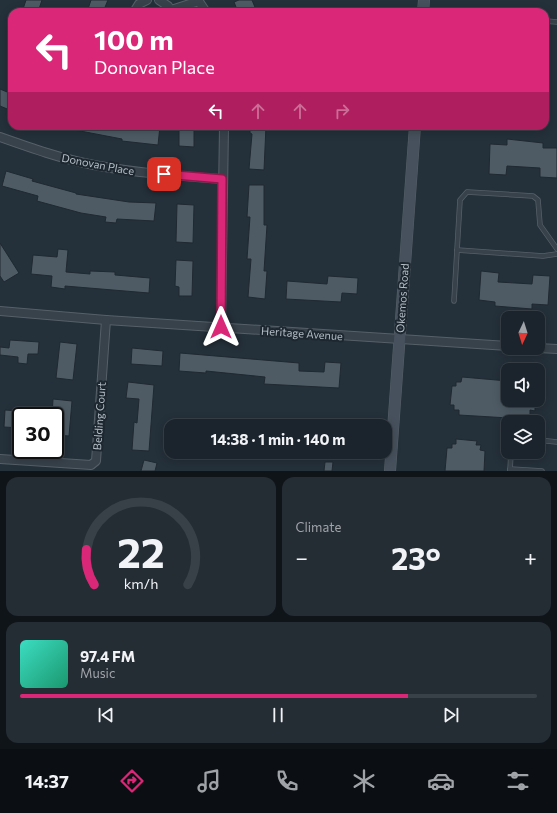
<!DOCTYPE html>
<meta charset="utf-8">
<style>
:root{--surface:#1b242c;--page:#242c34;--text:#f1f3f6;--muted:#a0a4a9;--line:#394148;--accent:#db2777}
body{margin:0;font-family:Commissioner,sans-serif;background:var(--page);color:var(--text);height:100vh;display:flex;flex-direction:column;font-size:15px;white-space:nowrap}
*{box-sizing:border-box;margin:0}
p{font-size:13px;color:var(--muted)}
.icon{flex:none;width:22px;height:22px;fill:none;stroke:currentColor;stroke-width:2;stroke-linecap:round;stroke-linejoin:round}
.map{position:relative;height:471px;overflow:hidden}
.panel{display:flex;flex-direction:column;gap:6px;padding:6px;background:#0f1418;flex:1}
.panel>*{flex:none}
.banner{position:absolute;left:8px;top:8px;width:541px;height:122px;border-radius:12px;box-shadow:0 2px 10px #0003,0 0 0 1px var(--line);background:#db2777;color:#fff;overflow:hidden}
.needle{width:26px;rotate:184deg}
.controls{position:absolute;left:501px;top:311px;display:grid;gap:8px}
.controls a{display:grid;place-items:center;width:44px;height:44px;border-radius:8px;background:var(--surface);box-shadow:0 2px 10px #0003,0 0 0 1px var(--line);font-size:20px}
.speed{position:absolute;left:12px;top:407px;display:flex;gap:8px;font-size:20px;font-weight:700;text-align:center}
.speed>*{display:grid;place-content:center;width:52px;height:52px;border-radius:50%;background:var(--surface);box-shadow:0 2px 10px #0003,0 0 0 1px var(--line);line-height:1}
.speed .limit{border:2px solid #111;border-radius:6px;background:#fff;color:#111}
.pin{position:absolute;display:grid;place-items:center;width:34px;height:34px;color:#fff;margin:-17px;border-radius:8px;box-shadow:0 2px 6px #0006}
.me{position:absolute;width:44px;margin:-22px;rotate:0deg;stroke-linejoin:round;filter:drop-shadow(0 0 3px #0008)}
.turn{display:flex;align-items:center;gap:14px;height:84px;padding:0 20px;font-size:18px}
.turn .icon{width:52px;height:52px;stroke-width:2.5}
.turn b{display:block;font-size:28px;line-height:34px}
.lanes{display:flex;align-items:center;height:38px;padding:0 20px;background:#0003;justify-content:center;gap:20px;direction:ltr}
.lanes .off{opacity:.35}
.big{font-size:30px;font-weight:700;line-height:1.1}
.panel .card{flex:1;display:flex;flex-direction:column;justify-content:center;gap:6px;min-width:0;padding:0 14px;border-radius:12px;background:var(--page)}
.panel .dial{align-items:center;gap:0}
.dial svg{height:104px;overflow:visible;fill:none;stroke:var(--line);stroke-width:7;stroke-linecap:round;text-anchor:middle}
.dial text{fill:var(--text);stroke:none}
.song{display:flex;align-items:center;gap:12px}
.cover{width:48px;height:48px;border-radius:6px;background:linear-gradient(135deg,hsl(170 70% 55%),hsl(160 70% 35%))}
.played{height:4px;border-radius:2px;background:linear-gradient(90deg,var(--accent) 75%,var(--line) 75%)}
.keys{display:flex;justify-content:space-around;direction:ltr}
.heat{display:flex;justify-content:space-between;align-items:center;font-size:22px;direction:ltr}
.panel .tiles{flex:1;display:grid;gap:6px;grid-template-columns:1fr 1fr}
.card:last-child{grid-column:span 2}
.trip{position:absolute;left:164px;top:419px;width:228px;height:40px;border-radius:12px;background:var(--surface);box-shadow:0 2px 10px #0003,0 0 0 1px var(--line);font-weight:700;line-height:40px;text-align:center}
.tab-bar{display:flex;height:64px;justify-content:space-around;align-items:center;background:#0b0e12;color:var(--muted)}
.tab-bar .icon{width:28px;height:28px}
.tab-bar .on{color:var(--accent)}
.tab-bar b{font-size:18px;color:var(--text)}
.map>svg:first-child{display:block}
</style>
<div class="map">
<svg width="557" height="471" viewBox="0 0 557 471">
<rect width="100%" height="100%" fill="#24303a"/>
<g fill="#4e5b65" stroke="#1f2931">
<path d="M26 0H42L38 12H22Z"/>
<path d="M91 0H108L103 12H87Z"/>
<path d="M239 0H252L257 12H238L234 2Z"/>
<path d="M0 89 12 94V111L0 106Z"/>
<path d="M76 126H160L158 145 122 141V139L75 130Z"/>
<path d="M179 126H194V147L179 146Z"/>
<path d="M250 126H266L264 170 249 169 252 134 250 133Z"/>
<path d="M507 139 543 143V148H557V178L540 177V168L507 166 506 175 489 174 490 144 507 145Z"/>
<path d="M6 171 33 179 32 181 76 193V194L129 202 156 203 154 221 117 219 116 223 105 222 106 217 81 213 37 201 38 196 2 186Z"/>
<path d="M249 185H264V225H267L264 271H267L265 299 248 297 251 259H247L250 217H247Z"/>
<path d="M177 204 194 205 193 243 176 242Z"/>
<path d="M0 243 19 273 4 282 0 276Z"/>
<path d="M58 249 68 250 66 272 90 274V271L115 272V275L150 278 149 293 65 286V289L51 287 52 276 31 274 33 255 57 257Z"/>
<path d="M176 260 193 261 192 296H179V287L175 286Z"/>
<path d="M481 271 499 273 498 282 532 284 533 275 550 276 548 305 532 304V309L495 306V302L479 300Z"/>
<path d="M328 276 358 278 357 294 342 293 341 302 286 299 287 281 327 284Z"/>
<path d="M10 340 39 342 38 354H28L27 364 18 363V357L0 355V347L9 348Z"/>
<path d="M60 342 77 344 73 380 56 378Z"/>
<path d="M132 348 163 351 162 366 131 364Z"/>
<path d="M180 353 299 363V371L324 372 325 362 341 363 339 388 264 384 265 377 206 371V373L179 371Z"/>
<path d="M462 377 508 381V400H535V411L530 410V415H525V419L459 415V410H454V405H450L452 386H456V382H461Z"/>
<path d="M128 382 154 385 149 451 132 450 134 422 137 423 139 399 126 398Z"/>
<path d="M53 399 72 401 69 436 55 435V416H52Z"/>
<path d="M5 410 21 411V428L4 427Z"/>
<path d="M456 439 477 441 476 445H481L480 450 485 451 484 471H445L447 448H452V444H456Z"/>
<path d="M144 460 157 463 155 471H141Z"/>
<path d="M325 462H333L332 471H324Z"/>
</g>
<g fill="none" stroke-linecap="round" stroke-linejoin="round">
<g stroke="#566068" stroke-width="5.5">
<g id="lane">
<path d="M424 11 433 12"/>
<path d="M545 21 557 22"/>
<path d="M457 250 543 256 557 254"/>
<path d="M454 301 460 200 467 192 533 196 538 200 540 225 557 249"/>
<path d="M538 440 557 442"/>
<path d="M510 469 542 471"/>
<path d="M510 471 511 452"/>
</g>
</g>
<g stroke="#566068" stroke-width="10">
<g id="street">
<path d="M159 0 168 6 172 12"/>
<path d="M198 0 206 12"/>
<path d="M171 10 199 1"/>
<path d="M134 12 139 4 147 0"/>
<path d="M0 137C31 148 62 159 94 165 136 173 179 176 222 179"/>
<path d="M0 311 106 320 508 346"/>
<path d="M221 327 224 126"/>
<path d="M538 348 557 349"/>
<path d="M0 459 91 465 96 461 106 320"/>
</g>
</g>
<g stroke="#566068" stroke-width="12">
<g id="secondary">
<path d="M423 12 424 0"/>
<path d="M390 471 415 126"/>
</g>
</g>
<use href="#lane" stroke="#38424b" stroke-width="4"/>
<use href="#street" stroke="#38424b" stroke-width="8"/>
<use href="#secondary" stroke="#46515d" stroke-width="11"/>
</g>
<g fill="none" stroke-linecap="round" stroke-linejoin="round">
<g stroke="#8e194d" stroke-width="10">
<path id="route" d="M164 174 222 179 221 327"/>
</g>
<use href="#route" stroke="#db2777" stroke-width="7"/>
</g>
<g text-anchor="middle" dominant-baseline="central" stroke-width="4" stroke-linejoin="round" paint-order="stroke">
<g font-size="11" fill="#b4bdc6" stroke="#1d272f">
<text transform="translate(98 164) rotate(11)">Donovan Place</text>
<text transform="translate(402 298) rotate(-86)">Okemos Road</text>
<text transform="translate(302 333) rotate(4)">Heritage Avenue</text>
<text transform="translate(99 416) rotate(-86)">Belding Court</text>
</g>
</g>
</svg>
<div class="controls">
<a><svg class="needle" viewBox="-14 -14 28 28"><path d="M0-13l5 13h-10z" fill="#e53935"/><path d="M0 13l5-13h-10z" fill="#a0a4a9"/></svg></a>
<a><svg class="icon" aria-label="sound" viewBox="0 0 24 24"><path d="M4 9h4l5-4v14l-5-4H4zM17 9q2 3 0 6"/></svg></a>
<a><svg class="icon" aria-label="layers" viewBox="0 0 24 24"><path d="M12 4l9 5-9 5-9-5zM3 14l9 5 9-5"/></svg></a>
</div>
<div class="speed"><div class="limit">30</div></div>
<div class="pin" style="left:164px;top:174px;background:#d93025"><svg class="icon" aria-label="arrive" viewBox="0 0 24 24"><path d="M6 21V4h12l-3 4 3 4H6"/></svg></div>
<svg class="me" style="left:221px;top:327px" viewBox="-20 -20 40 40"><path d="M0-17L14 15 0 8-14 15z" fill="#db2777" stroke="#fff" stroke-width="4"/></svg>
<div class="trip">14:38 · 1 min · 140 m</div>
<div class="banner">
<div class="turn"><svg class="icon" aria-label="left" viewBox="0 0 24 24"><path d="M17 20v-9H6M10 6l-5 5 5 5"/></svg><div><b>100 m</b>Donovan Place</div></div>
<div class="lanes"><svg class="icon" aria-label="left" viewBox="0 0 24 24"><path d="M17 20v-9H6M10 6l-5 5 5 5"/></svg><svg class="icon off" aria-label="ahead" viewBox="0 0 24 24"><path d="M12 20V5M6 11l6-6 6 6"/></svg><svg class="icon off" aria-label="ahead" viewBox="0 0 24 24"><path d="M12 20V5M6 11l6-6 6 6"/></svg><svg class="icon off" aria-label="right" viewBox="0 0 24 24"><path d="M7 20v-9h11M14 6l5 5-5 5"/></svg></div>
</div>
</div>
<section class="panel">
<div class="tiles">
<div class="card dial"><svg viewBox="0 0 100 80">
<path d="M14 69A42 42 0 1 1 86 69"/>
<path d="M14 69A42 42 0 0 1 8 42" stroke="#db2777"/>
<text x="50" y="56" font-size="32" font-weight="700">22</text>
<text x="50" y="72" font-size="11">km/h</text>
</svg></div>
<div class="card"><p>Climate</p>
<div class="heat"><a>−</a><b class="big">23°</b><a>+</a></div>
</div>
<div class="card">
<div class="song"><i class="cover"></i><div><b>97.4 FM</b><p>Music</p></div></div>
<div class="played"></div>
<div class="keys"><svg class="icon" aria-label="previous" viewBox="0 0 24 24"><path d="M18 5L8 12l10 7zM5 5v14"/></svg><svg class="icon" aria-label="pause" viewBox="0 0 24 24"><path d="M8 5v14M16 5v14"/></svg><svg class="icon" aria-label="next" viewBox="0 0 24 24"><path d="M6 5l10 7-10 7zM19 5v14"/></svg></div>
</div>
</div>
</section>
<nav class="tab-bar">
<b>14:37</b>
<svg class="icon on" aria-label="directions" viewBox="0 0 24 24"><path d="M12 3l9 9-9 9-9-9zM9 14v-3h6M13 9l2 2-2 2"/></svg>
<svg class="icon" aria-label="music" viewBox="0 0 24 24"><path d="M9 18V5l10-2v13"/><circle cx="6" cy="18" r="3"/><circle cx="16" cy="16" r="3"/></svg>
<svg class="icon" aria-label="phone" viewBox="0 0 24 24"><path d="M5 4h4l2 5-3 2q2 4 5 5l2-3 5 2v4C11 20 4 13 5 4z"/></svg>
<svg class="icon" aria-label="climate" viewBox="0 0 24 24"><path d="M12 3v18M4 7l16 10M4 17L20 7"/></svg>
<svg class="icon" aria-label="car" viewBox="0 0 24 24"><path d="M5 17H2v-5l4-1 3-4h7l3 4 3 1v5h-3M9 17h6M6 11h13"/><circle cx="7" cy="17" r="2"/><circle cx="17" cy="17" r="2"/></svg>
<svg class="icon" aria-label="filters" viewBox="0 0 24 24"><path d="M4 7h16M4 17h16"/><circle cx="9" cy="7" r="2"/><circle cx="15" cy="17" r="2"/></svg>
</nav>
